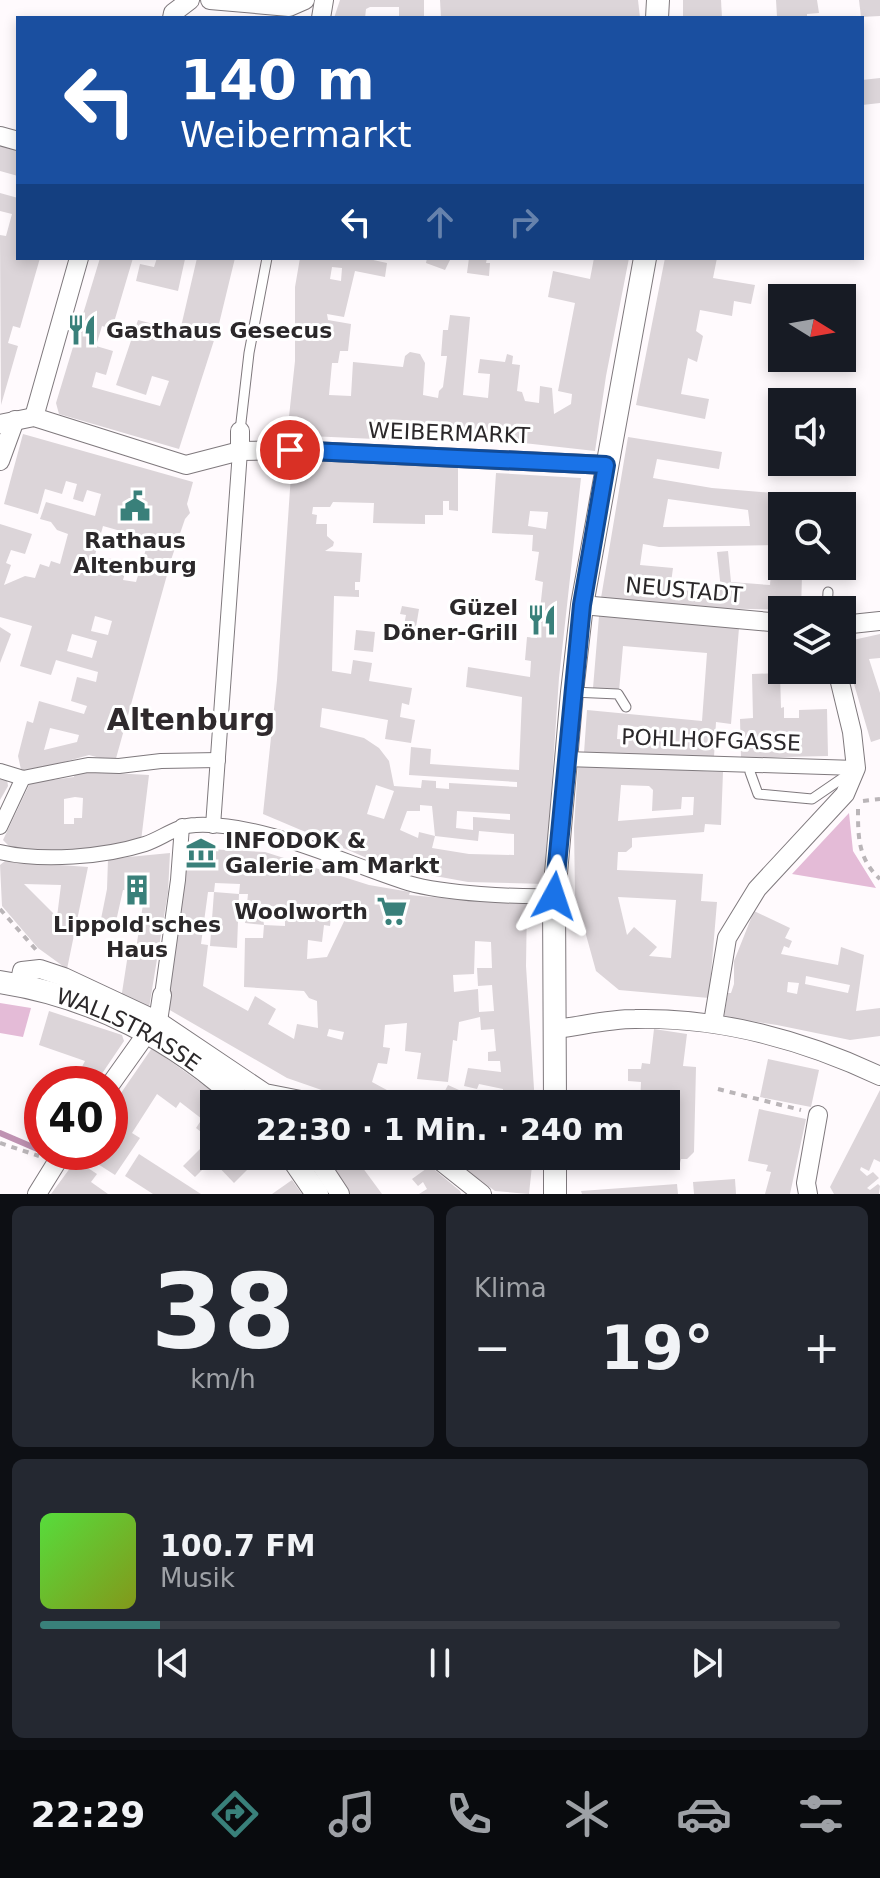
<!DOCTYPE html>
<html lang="de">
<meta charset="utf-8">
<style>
:root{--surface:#171b24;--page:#242831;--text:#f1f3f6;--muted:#9ea1a6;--line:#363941;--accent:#39807a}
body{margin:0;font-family:"DejaVu Sans",sans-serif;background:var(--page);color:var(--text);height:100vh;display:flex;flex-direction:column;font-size:30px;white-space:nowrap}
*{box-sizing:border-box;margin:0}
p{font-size:26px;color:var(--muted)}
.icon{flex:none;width:44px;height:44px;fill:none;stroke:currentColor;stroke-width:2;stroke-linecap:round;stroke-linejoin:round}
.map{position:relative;height:1194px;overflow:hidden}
.side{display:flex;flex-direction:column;gap:12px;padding:12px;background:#0d0f14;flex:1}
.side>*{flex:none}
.guide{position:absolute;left:16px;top:16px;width:848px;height:244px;border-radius:0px;box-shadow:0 4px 12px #0003;background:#1a4fa0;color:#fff;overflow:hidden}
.needle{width:52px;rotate:101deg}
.controls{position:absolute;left:768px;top:284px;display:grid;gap:16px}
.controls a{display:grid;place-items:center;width:88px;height:88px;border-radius:0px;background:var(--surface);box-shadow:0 4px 12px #0003;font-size:40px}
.speed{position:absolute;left:24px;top:1066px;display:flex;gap:16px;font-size:40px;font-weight:700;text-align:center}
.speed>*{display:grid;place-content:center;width:104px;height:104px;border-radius:50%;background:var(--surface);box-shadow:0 4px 12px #0003;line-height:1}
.speed .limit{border:12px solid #d22;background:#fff;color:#111}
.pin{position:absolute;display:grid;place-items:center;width:68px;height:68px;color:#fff;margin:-34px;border:4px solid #fff;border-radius:50%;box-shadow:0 2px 8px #0007}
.me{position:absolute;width:88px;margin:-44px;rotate:5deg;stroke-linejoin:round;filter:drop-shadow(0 0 6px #0008)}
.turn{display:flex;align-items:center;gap:28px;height:168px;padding:0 32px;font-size:36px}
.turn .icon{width:104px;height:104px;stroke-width:2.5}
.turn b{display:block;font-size:56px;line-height:68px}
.lanes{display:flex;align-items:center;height:76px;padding:0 32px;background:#0003;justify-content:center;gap:40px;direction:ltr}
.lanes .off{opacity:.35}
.big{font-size:60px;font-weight:700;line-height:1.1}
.side .tile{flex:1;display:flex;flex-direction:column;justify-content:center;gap:12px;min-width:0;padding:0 28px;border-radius:12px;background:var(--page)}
.side .dial{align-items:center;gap:0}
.dial b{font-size:104px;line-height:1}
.song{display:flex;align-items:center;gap:24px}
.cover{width:96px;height:96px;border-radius:12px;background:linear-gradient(135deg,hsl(110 70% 55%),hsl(70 70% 35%))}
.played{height:8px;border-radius:4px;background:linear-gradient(90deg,var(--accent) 15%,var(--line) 15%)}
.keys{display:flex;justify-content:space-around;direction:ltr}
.heat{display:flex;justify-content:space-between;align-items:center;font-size:44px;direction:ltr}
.side .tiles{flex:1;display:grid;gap:12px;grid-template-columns:1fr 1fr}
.tile:last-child{grid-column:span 2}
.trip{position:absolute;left:200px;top:1090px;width:480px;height:80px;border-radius:0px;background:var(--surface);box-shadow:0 4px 12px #0003;font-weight:700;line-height:80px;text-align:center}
.menu{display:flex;height:128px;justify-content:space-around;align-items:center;background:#090b0e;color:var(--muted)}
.menu .icon{width:56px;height:56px}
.menu .active{color:var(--accent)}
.menu b{font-size:36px;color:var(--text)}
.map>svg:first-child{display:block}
</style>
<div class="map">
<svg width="880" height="1194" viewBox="0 0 880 1194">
<rect width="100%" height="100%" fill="#fffafd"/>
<g fill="#e4bbd7">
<path d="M849 813 853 851 876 888 792 874Z"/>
<path d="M0 1003 31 1008 23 1037 0 1033Z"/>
</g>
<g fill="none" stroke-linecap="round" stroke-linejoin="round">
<path stroke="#bf92b2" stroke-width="6" d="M0 1133 42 1151"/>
</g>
<g fill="#dcd5d9" fill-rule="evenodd">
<path d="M340 0H424V16L399 18V7H370L366 9 365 18H334Z"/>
<path d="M440 0H638L640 18H441Z"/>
<path d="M683 0H721L722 18H683Z"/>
<path d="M776 0H817L819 13 807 14V18L777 17Z"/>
<path d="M859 0H880V16L861 17Z"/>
<path d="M880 78V103L862 105V80Z"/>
<path d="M0 145 18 151V176L0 171Z"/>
<path d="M0 193 18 198V258H40L20 328 13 326 8 343 18 346 1 405 0 235 6 236 12 214 0 211Z"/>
<path d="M100 258H133L112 329 102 326 96 346 113 351 106 375 96 372 92 387 160 406 169 381 152 376 146 395 116 385 138 320 180 331 197 258H235L218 328 179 449 59 414 56 403Z"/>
<path d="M157 258 185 259 178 291 136 281 140 264 154 267Z"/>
<path d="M300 258H364L387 263 385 277 355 271 344 317 327 314 328 320 351 324 348 351H340L338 363H332L329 395 351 396 353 362 403 367 405 356 410 352 420 354 425 363 423 395 438 398 439 391 443 387 447 356H441L443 330H448L450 315 470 317 463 395 488 398 490 374 478 373 480 359 505 362 507 354 513 356 512 364 520 365 517 391 522 392 525 401 539 403 540 386 552 388 554 414 571 404 572 394 558 391 575 303 548 297 553 271 590 279 594 258H629L606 376 595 451 451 435 452 439 419 437V441L287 435 295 361V287ZM332 267 342 268 341 281 330 279Z"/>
<path d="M427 258H451L445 270 426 263Z"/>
<path d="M469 258H487L486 263H490L489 276 467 273Z"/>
<path d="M665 258H717L713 278 755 285 751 304 734 301 732 316 700 310 696 331 703 336 697 362 688 358 681 394 709 399 705 419 636 405Z"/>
<path d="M23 434 193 482 187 504 190 513 185 519 172 557 115 762 89 755 22 774 18 756 27 721 33 723 39 701 84 714 87 706 71 701 77 677 96 682 98 672 56 660 51 675 20 666 32 626 0 617V524L32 534 25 554 11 550 6 563 11 565 4 585 25 576 35 578 40 564 49 567 51 561 60 564 68 534 57 530 51 522 40 519 46 502 95 516 101 494 87 490 83 502 73 499 77 484 66 481 62 494 45 489 38 514 4 504ZM103 526 149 539 136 582 123 580 128 563 95 555ZM95 616 112 621 108 635 91 631ZM72 634 97 641 92 658 67 651ZM50 728 79 735 77 742 44 750Z"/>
<path d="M628 437 722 452 719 469 657 459 653 478 712 488 774 493 772 512 782 519V545L659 547 643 544 640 565 673 568 670 590 702 591 721 590 717 552 728 551 731 582 770 585 771 571H779V566H792L793 575H802L801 610 701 608 601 598ZM668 499 748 510 750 526 663 527Z"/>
<path d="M292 460 458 467V511L449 510V501H443V515H425V524L373 523 374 503 333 502 330 507H313L312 514 317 515 316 524H327V536L334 542 333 546 325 551 362 553 360 582H355V590H359V597L334 596 332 671 351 674 353 660 372 663 369 681 412 688 409 705 402 703 400 717 415 720 411 743 385 739 388 720 328 709 322 708 320 727 364 738 379 748 389 761 394 786 421 788 422 780 436 781V788L449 789V783L517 787V782L409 775 411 747 431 749 430 764 519 770 522 697 466 687 468 667 530 677 531 661 525 660 527 637 537 638 543 582 535 580 539 552 532 551 533 535 492 533 496 473 581 478 559 678 545 884 468 882 413 872 374 861 263 814 277 680ZM530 511 548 512 546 529 528 526ZM376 785 394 791 384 819 367 814ZM420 805 432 806 435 836 478 841 479 831 514 834V855L469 854 432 848 435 836 419 832 418 838 400 830 407 811H420ZM457 811 510 814V820L473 817V830L456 828Z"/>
<path d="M402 606 419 609 416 627 404 625 406 615 400 614Z"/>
<path d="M599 616 739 628 731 724 716 722 714 757 584 753 587 710 702 721 707 653 623 646 619 691 593 688ZM618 725 658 729 656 742 617 739Z"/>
<path d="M0 627 11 634 0 663Z"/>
<path d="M356 630 375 632 373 652 354 650Z"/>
<path d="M880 634V658L869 659 880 693V739L871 742 844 650V642Z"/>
<path d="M780 673 781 708 784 707V718H799V710L827 709 828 756 741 758 740 719 753 718 752 674Z"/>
<path d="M578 765 723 772 721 825 705 824 704 832 632 838V847L626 852H618L617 870 703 874 701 901 717 902 709 998 619 990 596 971 575 895 574 827ZM621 785 649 786 653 790 652 811 681 809 682 797H694L693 815 618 821ZM618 897 676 900 671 958 649 956 657 947 634 927 627 935Z"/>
<path d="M75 771 149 775 141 841 73 850H13L3 840 30 783 74 777ZM75 797 83 798 82 818H74V824H64V799Z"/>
<path d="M0 776 7 779 8 786 0 800Z"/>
<path d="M188 848 265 852 369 885 410 892 409 895 477 901 527 902 526 966 535 1104H503V1089L479 1084 477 1089 464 1086 468 1068 501 1072 500 1061H488V1052L496 1051 494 1029 481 1030 480 1017 459 1022 457 1041 453 1040 448 1082 417 1079 421 1053 405 1051 407 1023 385 1025 383 1047 390 1048 387 1064 378 1063 372 1082 413 1104H362L287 1078 168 1009ZM215 883 240 884 239 894H248L245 923 264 925 261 904 316 915 315 922 285 919V926L264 925 263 938H245L244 987 304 991 309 998 317 1001 318 1028 297 1024 294 1039 268 1024 276 1009 255 996 248 1011 203 986 208 945 201 944 208 892H214L210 946 237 948 239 894 214 892ZM317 907 333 912 331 917 339 919 342 909 349 911 327 957 307 959 308 940 322 942 324 925 330 926 331 917 316 915ZM475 941 491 942 492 968H477L478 986 492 985 494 1011 479 1012 478 989 454 992 453 975 474 974ZM329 1029 344 1032 342 1040 327 1036Z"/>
<path d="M170 853 168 892 149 1008 121 999 128 954 135 955 145 892 123 890 115 926 100 924 107 889 108 859Z"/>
<path d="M5 861 88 867 67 969 38 948 2 906 0 865ZM24 884 61 885 57 917Z"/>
<path d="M754 911 790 928 785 938 792 941 789 948 784 946 781 954 838 965 841 947 864 955 856 1011 880 1008V1036L850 1040 777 1025 724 1017 728 993H731L734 984V961ZM806 976 850 985 848 993 805 984ZM788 982 799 983 797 994 787 992Z"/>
<path d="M49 1011 122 1035 124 1041 95 1084H73L85 1061 39 1045Z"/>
<path d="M654 1029 687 1034 683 1066 696 1067 694 1152 687 1159H681L680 1163 672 1170H660L653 1163V1156H666V1104H640L641 1082 628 1081V1069H641L642 1063 650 1064Z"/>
<path d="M152 1048 230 1104H214V1156H261L234 1183 212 1160 195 1177 183 1166 210 1139 196 1128 202 1119 180 1102 176 1108 157 1094 132 1133 140 1138 115 1175 79 1152H110V1109Z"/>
<path d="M768 1059 819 1070 811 1107 760 1097Z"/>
<path d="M448 1085 459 1090 450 1104H438Z"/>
<path d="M880 1090V1162L874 1159 869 1171 861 1167 860 1170 867 1176 873 1172 879 1178 867 1188 870 1190 878 1184 880 1186 879 1194H834L830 1187Z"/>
<path d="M759 1109 806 1119 790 1194H765L771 1172 766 1171 768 1165 748 1161Z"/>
<path d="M139 1154 201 1194H153L125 1176Z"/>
<path d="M323 1156H354L382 1194H348Z"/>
<path d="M448 1156H533L529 1194 495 1191Z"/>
<path d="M76 1160 97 1174 91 1182 108 1194H51Z"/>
<path d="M430 1166 460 1191 461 1194H419L427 1189 423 1182 418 1186 412 1179Z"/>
<path d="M735 1179 736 1194H694L693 1182Z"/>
<path d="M292 1180 302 1194H272Z"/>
<path d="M677 1184 678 1194H582L581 1191Z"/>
</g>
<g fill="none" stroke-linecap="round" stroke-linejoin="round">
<g stroke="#7f797d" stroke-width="11">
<g id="service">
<path d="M240 431 249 353 267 258"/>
<path d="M827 610 828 592"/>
<path d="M572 692 618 694 626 707"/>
<path d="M751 765 750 772 758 794 812 799 850 773"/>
</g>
</g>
<g stroke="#7f797d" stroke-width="16">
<g id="pedestrian">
<path d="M565 759 856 768"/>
<path d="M0 771 23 778 88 765 119 766 161 761 218 760"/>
<path d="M213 826 240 451"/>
<path d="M0 827 23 778"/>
<path d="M0 852C42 862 104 857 145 844 163 838 177 825 196 825 263 822 344 863 408 883 446 894 515 897 554 896"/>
<path d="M162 995 178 880 182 826"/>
</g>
</g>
<g stroke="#7f797d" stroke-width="20">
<g id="minor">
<path d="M210 0 289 7 305 0"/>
<path d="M172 18 173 13 190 0"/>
<path d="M321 18 324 0"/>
<path d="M0 136 18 141"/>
<path d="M34 417 79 258"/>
<path d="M0 424 34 417 186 465 240 451 290 450 606 465"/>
<path d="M240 431V451"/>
<path d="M0 461 15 420"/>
<path d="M582 605 782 623"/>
<path d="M842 625 880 621"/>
<path d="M19 985 22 971 40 969 64 977 158 1021 265 1093 321 1104"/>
<path d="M158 1021 162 995"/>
<path d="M713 1023 727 938 757 889 845 794 856 768 852 732 837 670"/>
<path d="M555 1029C581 1026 608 1019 635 1019 719 1017 804 1040 880 1076"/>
<path d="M110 1085 147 1033"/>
<path d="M315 1156 340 1194"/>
<path d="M434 1156 482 1194"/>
<path d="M37 1194 63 1152"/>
<path d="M808 1194 806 1183 818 1115"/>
</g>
</g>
<g stroke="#7f797d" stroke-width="24">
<g id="tertiary">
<path d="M657 18 658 0"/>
<path id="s1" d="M0 982C92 996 176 1040 244 1104"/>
<path d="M555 1104 554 896 572 692 582 605 645 258"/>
<path d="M291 1156 317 1194"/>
<path d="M555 1156V1194"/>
</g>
</g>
<g stroke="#bab5b8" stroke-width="4" stroke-dasharray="6 6" stroke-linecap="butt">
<path d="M863 801 880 799"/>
<path d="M858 809C858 837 858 859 880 879"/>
<path d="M0 909 38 952"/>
<path d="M718 1089 801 1110"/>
<path d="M0 1143 39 1156"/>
</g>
<use href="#service" stroke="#fff" stroke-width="9"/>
<use href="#pedestrian" stroke="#fff" stroke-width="14"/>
<use href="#minor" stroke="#fff" stroke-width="18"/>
<use href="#tertiary" stroke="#fff" stroke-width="22"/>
</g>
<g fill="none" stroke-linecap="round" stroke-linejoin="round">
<g stroke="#114b97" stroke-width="20">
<path id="route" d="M290 450 606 465 582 605 554 896"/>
</g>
<use href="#route" stroke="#1a73e8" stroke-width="14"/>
</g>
<defs>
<g id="restaurant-bare" transform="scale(2.4)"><path d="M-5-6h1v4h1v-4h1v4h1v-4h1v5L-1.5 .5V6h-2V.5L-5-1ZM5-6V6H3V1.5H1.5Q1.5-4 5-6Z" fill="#39807a" stroke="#fff" stroke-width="2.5" paint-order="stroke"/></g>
<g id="civic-bare" transform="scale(2.4)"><path d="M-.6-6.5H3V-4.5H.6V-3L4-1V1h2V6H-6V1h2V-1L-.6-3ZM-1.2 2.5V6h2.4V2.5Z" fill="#39807a" stroke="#fff" stroke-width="2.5" paint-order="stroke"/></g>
<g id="museum-bare" transform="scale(2.4)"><path d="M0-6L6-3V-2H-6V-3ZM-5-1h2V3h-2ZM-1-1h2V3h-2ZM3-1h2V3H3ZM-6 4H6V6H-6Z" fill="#39807a" stroke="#fff" stroke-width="2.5" paint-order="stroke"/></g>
<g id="building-bare" transform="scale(2.4)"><path d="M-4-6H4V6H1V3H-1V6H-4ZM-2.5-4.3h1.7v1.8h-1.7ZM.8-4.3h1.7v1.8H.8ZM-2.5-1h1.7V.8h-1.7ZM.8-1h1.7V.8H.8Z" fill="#39807a" stroke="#fff" stroke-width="2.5" paint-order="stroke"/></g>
<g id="supermarket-bare" transform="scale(2.4)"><path d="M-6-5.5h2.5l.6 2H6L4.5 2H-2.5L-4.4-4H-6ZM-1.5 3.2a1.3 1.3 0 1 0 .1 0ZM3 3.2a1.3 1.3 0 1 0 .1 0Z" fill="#39807a" stroke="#fff" stroke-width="2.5" paint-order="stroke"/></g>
</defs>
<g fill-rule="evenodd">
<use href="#restaurant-bare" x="82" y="330"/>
<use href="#civic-bare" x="135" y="506"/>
<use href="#restaurant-bare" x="542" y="620"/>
<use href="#museum-bare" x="201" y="853"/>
<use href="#building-bare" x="137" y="890"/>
<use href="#supermarket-bare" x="392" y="911"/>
</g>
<g text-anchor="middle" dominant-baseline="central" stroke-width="6" stroke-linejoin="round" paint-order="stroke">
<g font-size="22" font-weight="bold" fill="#2b282a" stroke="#fff" text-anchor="start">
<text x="106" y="330">Gasthaus Gesecus</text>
<text x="135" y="540" text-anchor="middle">Rathaus<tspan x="135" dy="25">Altenburg</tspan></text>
<text x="518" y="607" text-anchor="end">Güzel<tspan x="518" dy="25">Döner-Grill</tspan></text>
<text x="225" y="840">INFODOK &amp;<tspan x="225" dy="25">Galerie am Markt</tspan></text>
<text x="368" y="911" text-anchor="end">Woolworth</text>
<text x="137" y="924" text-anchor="middle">Lippold'sches<tspan x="137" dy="25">Haus</tspan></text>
</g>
<g font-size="22" fill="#2b282a" stroke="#fff">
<text transform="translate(449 433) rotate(2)">WEIBERMARKT</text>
<text transform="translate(684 590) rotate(5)">NEUSTADT</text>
<text transform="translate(711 740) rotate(2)">POHLHOFGASSE</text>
<text stroke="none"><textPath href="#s1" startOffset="138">WALLSTRASSE</textPath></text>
</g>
<g font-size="30" font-weight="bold" fill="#2f2a2d" stroke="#fff">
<text x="191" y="719">Altenburg</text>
</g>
</g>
</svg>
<div class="controls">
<a><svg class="needle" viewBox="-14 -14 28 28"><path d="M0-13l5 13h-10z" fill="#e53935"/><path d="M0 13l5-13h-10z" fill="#9ea1a6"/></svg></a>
<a><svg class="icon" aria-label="sound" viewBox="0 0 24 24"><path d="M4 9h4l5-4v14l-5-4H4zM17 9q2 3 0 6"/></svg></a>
<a><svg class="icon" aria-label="search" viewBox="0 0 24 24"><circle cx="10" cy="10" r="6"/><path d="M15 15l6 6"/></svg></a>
<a><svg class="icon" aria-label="layers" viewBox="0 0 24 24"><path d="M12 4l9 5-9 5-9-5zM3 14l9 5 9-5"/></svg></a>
</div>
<div class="speed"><div class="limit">40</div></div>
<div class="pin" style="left:290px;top:450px;background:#d93025"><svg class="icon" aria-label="arrive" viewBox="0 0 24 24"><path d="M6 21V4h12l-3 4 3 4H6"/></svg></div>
<svg class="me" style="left:554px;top:896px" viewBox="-20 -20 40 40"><path d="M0-17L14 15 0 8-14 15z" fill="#1a73e8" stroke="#fff" stroke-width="4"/></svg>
<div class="trip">22:30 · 1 Min. · 240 m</div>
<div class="guide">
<div class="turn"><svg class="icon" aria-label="left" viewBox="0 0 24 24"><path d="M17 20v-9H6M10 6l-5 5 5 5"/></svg><div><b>140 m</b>Weibermarkt</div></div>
<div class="lanes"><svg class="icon" aria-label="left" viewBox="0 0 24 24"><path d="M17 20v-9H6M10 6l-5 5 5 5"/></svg><svg class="icon off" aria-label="ahead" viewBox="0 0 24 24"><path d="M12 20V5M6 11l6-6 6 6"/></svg><svg class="icon off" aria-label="right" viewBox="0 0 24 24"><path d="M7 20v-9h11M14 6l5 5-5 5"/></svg></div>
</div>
</div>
<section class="side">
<div class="tiles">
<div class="tile dial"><b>38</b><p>km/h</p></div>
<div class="tile"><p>Klima</p>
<div class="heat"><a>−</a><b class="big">19°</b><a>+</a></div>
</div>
<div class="tile">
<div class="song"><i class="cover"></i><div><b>100.7 FM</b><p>Musik</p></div></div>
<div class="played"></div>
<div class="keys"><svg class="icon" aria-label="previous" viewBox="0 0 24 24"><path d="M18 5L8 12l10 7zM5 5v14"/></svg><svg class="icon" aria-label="pause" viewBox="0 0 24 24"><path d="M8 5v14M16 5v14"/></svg><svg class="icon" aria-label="next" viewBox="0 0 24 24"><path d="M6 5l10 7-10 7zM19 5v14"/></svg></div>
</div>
</div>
</section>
<nav class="menu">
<b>22:29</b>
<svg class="icon active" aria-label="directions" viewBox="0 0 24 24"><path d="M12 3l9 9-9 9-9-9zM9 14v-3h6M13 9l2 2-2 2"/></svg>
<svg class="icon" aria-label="music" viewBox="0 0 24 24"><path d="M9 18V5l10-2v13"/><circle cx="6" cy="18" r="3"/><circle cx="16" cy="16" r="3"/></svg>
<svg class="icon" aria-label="phone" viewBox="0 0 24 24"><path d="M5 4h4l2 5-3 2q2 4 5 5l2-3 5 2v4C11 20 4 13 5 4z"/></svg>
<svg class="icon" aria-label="climate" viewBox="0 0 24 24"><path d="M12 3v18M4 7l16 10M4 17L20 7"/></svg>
<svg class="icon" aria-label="car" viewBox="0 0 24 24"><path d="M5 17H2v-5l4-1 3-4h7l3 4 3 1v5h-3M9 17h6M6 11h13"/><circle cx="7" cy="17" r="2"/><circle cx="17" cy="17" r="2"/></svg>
<svg class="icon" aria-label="filters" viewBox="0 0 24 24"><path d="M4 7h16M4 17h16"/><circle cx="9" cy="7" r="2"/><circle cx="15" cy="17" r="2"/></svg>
</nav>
